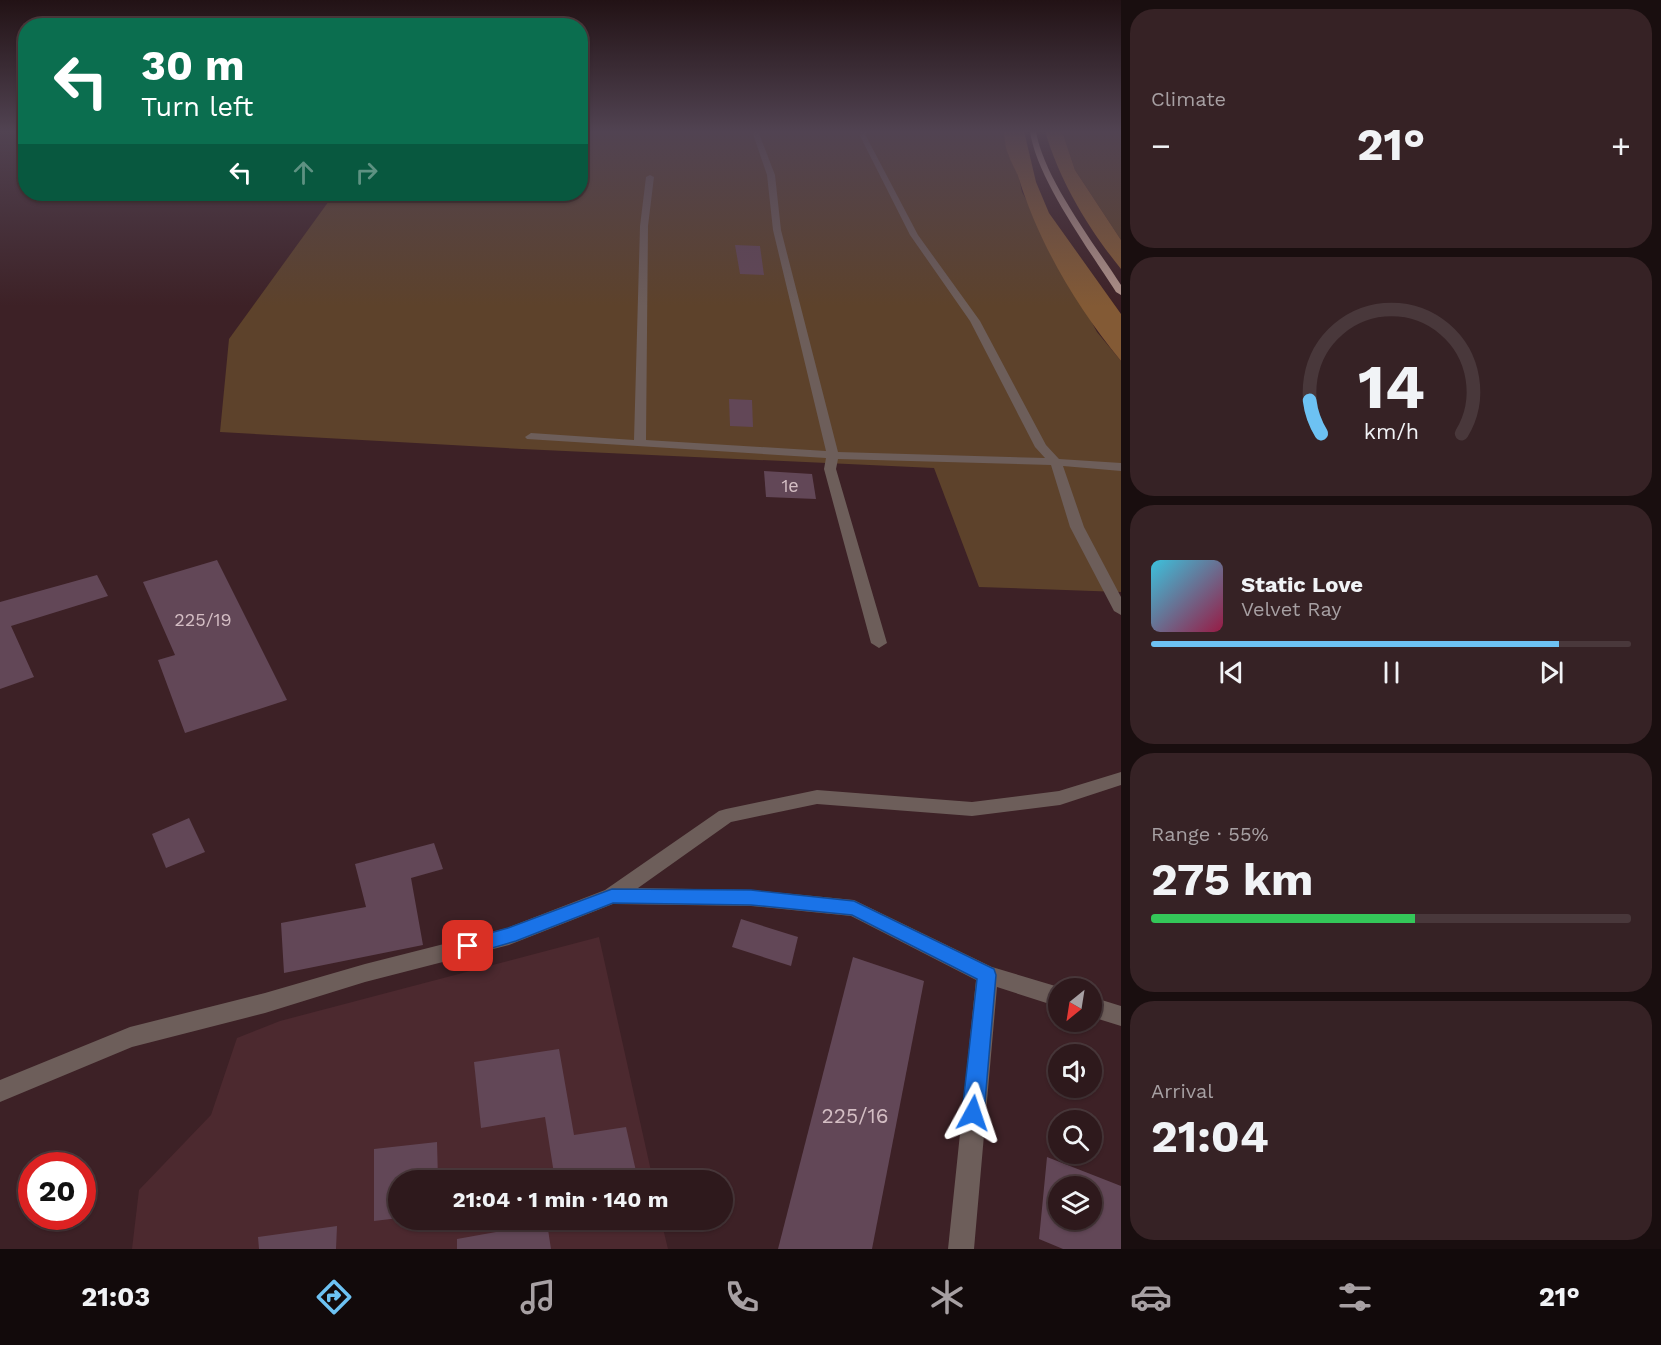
<!DOCTYPE html>
<meta charset="utf-8">
<style>
:root{--surface:#2e191c;--page:#362225;--text:#f1f3f6;--muted:#a7a0a3;--line:#49383b;--accent:#6dc2f3}
body{margin:0;font-family:"Work Sans",sans-serif;background:var(--page);color:var(--text);height:100vh;display:flex;flex-direction:column;font-size:22px;white-space:nowrap}
*{box-sizing:border-box;margin:0}
p{font-size:20px;color:var(--muted)}
.icon{flex:none;width:33px;height:33px;fill:none;stroke:currentColor;stroke-width:2;stroke-linecap:round;stroke-linejoin:round}
.map{position:relative;flex:1;overflow:hidden}
.panel{display:flex;flex-direction:column;gap:9px;padding:9px;background:#190e0f;width:540px}
.panel>*{flex:none}
.guide{position:absolute;left:18px;top:18px;width:570px;height:183px;border-radius:24px;box-shadow:0 2px 4px #0004,0 0 0 2px var(--line);background:#0b6e4f;color:#fff;overflow:hidden}
.needle{width:39px;rotate:210deg}
.controls{position:absolute;left:1048px;top:978px;display:grid;gap:12px}
.controls a{display:grid;place-items:center;width:54px;height:54px;border-radius:50%;background:var(--surface);box-shadow:0 2px 4px #0004,0 0 0 2px var(--line);font-size:30px}
.speed{position:absolute;left:18px;top:1152px;display:flex;gap:12px;font-size:30px;font-weight:700;text-align:center}
.speed>*{display:grid;place-content:center;width:78px;height:78px;border-radius:50%;background:var(--surface);box-shadow:0 2px 4px #0004,0 0 0 2px var(--line);line-height:1}
.speed .limit{border:9px solid #d22;background:#fff;color:#111}
.pin{position:absolute;display:grid;place-items:center;width:51px;height:51px;color:#fff;margin:-26px;border-radius:12px;box-shadow:0 3px 9px #0006}
.me{position:absolute;width:66px;margin:-33px;rotate:5deg;stroke-linejoin:round;filter:drop-shadow(0 0 4px #0008)}
.turn{display:flex;align-items:center;gap:21px;height:126px;padding:0 24px;font-size:27px}
.turn .icon{width:78px;height:78px;stroke-width:2.5}
.turn b{display:block;font-size:42px;line-height:51px}
.lanes{display:flex;align-items:center;height:57px;padding:0 24px;background:#0003;justify-content:center;gap:30px;direction:ltr}
.lanes .off{opacity:.35}
.big{font-size:45px;font-weight:700;line-height:1.1}
.panel .widget{flex:1;display:flex;flex-direction:column;justify-content:center;gap:9px;min-width:0;padding:0 21px;border-radius:24px;background:var(--page)}
.panel .dial{align-items:center;gap:0}
.dial svg{height:156px;overflow:visible;fill:none;stroke:var(--line);stroke-width:7;stroke-linecap:round;text-anchor:middle}
.dial text{fill:var(--text);stroke:none}
.song{display:flex;align-items:center;gap:18px}
.cover{width:72px;height:72px;border-radius:9px;background:linear-gradient(135deg,hsl(190 70% 55%),hsl(340 70% 35%))}
.played{height:6px;border-radius:3px;background:linear-gradient(90deg,var(--accent) 85%,var(--line) 85%)}
.keys{display:flex;justify-content:space-around;direction:ltr}
.heat{display:flex;justify-content:space-between;align-items:center;font-size:33px;direction:ltr}
.charge{height:9px;border-radius:4px;background:linear-gradient(90deg,#34c759 55%,var(--line) 0)}
.trip{position:absolute;left:388px;top:1170px;width:345px;height:60px;border-radius:30px;background:var(--surface);box-shadow:0 2px 4px #0004,0 0 0 2px var(--line);font-weight:700;line-height:60px;text-align:center}
.menu{display:flex;height:96px;justify-content:space-around;align-items:center;background:#120a0b;color:var(--muted)}
.menu .icon{width:42px;height:42px}
.menu .current{color:var(--accent)}
.menu b{font-size:27px;color:var(--text)}
main{display:flex;flex:1;min-height:0}
.map>svg:first-child{display:block}
</style>
<main>
<div class="map">
<svg width="1121" height="1249" viewBox="0 0 1121 1249">
<rect width="100%" height="100%" fill="#3d2126"/>
<path fill="#4c292f" d="M599 937 653 1180H399V1220H661L668 1249H132L139 1190 211 1115 237 1038 280 1021Z"/>
<g fill="#5d422b">
<path d="M581 131H1003L1008 154 1019 178 1022 192 1097 332 1121 361V592L979 587 934 468 522 449 220 432 229 339 334 194H580Z"/>
<path d="M1062 131H1121V240L1075 170Z"/>
</g>
<g fill="#835a35">
<path d="M1003 131H1024L1036 182 1049 213 1121 314V361C1077 307 1040 246 1019 179 1016 170 1011 163 1008 154 1005 147 1005 138 1003 131Z"/>
<path d="M1045 131H1062L1075 170 1121 240V269C1088 228 1060 182 1045 131Z"/>
</g>
<g fill="#624757" fill-rule="evenodd">
<path d="M735 245 760 246 764 275 740 274Z"/>
<path d="M729 399 752 400 753 427 730 426Z"/>
<path d="M764 471 812 474 816 499 766 497Z"/>
<path d="M217 560 287 700 185 733 158 660 175 655 143 582Z"/>
<path d="M97 575 108 596 11 626 34 677 0 689V602Z"/>
<path d="M189 818 205 852 166 868 152 834Z"/>
<path d="M434 843 443 869 411 878 423 945 284 973 281 923 366 907 355 864Z"/>
<path d="M741 919 798 937 791 966 732 947Z"/>
<path d="M853 957 924 981 872 1249H778Z"/>
<path d="M559 1049 574 1135 626 1127 638 1180H555L545 1117 481 1128 474 1062Z"/>
<path d="M437 1142 438 1180H399V1218L374 1221V1149Z"/>
<path d="M1047 1157 1121 1186V1249H1063L1039 1239ZM1059 1186H1092V1220H1059Z"/>
<path d="M547 1223 551 1249H457V1239Z"/>
<path d="M337 1226 336 1249H259L258 1237Z"/>
</g>
<g fill="none" stroke-linecap="round" stroke-linejoin="round">
<g fill="#6d5e5a" fill-rule="evenodd">
<path d="M752 131H758L775 175 781 230 838 452 1045 458 1035 447 970 321 910 235 860 136 861 131H867L866 136 918 235 980 321 1046 445 1059 459 1121 463V471L1063 466 1084 527 1121 597V615L1114 611 1070 527 1051 465 838 459 836 469 887 643 879 648 871 643 824 469 826 458 527 439 525 437 531 433 634 440 640 226 646 177 650 175 654 177 648 226 646 440 826 451 773 230 767 175Z"/>
<path d="M1121 772V785L1060 805 972 816 817 804 731 822 638 888 751 890 854 900 992 967 1062 988H1059V1007L997 987 974 1249H948L976 980 851 916 751 906 613 904 509 945 365 982 265 1013 132 1047 0 1102V1080L130 1027 265 993 365 964 507 928 605 890 719 811 726 809 817 790 972 802 1059 791Z"/>
<path d="M1092 997 1121 1006V1026L1092 1017Z"/>
</g>
<path fill="#af9189" fill-rule="evenodd" d="M1030 131H1036C1043 177 1095 245 1121 285V295L1116 292C1090 251 1036 178 1030 131Z"/>
</g>
<linearGradient id="sky" x2="0" y2="1"><stop stop-color="#221215"/><stop offset="0.43" stop-color="#514352"/><stop offset="1" stop-color="#514352" stop-opacity="0"/></linearGradient>
<rect width="1121" height="306" fill="url(#sky)"/>
<path fill="#1a73e8" stroke="#114b97" stroke-width="1.5" d="M612 889 751 890 854 901 994 969 996 975 984 1113 981 1121 973 1124 965 1121 962 1113 977 979 852 915 751 905 613 903 516 941 468 955 461 952 459 946 461 941 508 928Z"/>
<g text-anchor="middle" dominant-baseline="central" stroke-width="4.5" stroke-linejoin="round" paint-order="stroke">
<g font-size="18" fill="#d4bec4">
<text x="790" y="485">1е</text>
<text x="203" y="619">225/19</text>
</g>
<g font-size="21" fill="#d4bec4">
<text x="855" y="1115">225/16</text>
</g>
</g>
</svg>
<div class="controls">
<a><svg class="needle" viewBox="-14 -14 28 28"><path d="M0-13l5 13h-10z" fill="#e53935"/><path d="M0 13l5-13h-10z" fill="#a7a0a3"/></svg></a>
<a><svg class="icon" aria-label="sound" viewBox="0 0 24 24"><path d="M4 9h4l5-4v14l-5-4H4zM17 9q2 3 0 6"/></svg></a>
<a><svg class="icon" aria-label="search" viewBox="0 0 24 24"><circle cx="10" cy="10" r="6"/><path d="M15 15l6 6"/></svg></a>
<a><svg class="icon" aria-label="layers" viewBox="0 0 24 24"><path d="M12 4l9 5-9 5-9-5zM3 14l9 5 9-5"/></svg></a>
</div>
<div class="speed"><div class="limit">20</div></div>
<div class="pin" style="left:468px;top:946px;background:#d93025"><svg class="icon" aria-label="arrive" viewBox="0 0 24 24"><path d="M6 21V4h12l-3 4 3 4H6"/></svg></div>
<svg class="me" style="left:973px;top:1113px" viewBox="-20 -20 40 40"><path d="M0-17L14 15 0 8-14 15z" fill="#1a73e8" stroke="#fff" stroke-width="4"/></svg>
<div class="trip">21:04 · 1 min · 140 m</div>
<div class="guide">
<div class="turn"><svg class="icon" aria-label="left" viewBox="0 0 24 24"><path d="M17 20v-9H6M10 6l-5 5 5 5"/></svg><div><b>30 m</b>Turn left</div></div>
<div class="lanes"><svg class="icon" aria-label="left" viewBox="0 0 24 24"><path d="M17 20v-9H6M10 6l-5 5 5 5"/></svg><svg class="icon off" aria-label="ahead" viewBox="0 0 24 24"><path d="M12 20V5M6 11l6-6 6 6"/></svg><svg class="icon off" aria-label="right" viewBox="0 0 24 24"><path d="M7 20v-9h11M14 6l5 5-5 5"/></svg></div>
</div>
</div>
<section class="panel">
<div class="widget"><p>Climate</p>
<div class="heat"><a>−</a><b class="big">21°</b><a>+</a></div>
</div>
<div class="widget dial"><svg viewBox="0 0 100 80">
<path d="M14 69A42 42 0 1 1 86 69"/>
<path d="M14 69A42 42 0 0 1 8 52" stroke="#6dc2f3"/>
<text x="50" y="56" font-size="32" font-weight="700">14</text>
<text x="50" y="72" font-size="11">km/h</text>
</svg></div>
<div class="widget">
<div class="song"><i class="cover"></i><div><b>Static Love</b><p>Velvet Ray</p></div></div>
<div class="played"></div>
<div class="keys"><svg class="icon" aria-label="previous" viewBox="0 0 24 24"><path d="M18 5L8 12l10 7zM5 5v14"/></svg><svg class="icon" aria-label="pause" viewBox="0 0 24 24"><path d="M8 5v14M16 5v14"/></svg><svg class="icon" aria-label="next" viewBox="0 0 24 24"><path d="M6 5l10 7-10 7zM19 5v14"/></svg></div>
</div>
<div class="widget"><p>Range · 55%</p><b class="big">275 km</b><div class="charge"></div></div>
<div class="widget"><p>Arrival</p><b class="big">21:04</b></div>
</section>
</main>
<nav class="menu">
<b>21:03</b>
<svg class="icon current" aria-label="directions" viewBox="0 0 24 24"><path d="M12 3l9 9-9 9-9-9zM9 14v-3h6M13 9l2 2-2 2"/></svg>
<svg class="icon" aria-label="music" viewBox="0 0 24 24"><path d="M9 18V5l10-2v13"/><circle cx="6" cy="18" r="3"/><circle cx="16" cy="16" r="3"/></svg>
<svg class="icon" aria-label="phone" viewBox="0 0 24 24"><path d="M5 4h4l2 5-3 2q2 4 5 5l2-3 5 2v4C11 20 4 13 5 4z"/></svg>
<svg class="icon" aria-label="climate" viewBox="0 0 24 24"><path d="M12 3v18M4 7l16 10M4 17L20 7"/></svg>
<svg class="icon" aria-label="car" viewBox="0 0 24 24"><path d="M5 17H2v-5l4-1 3-4h7l3 4 3 1v5h-3M9 17h6M6 11h13"/><circle cx="7" cy="17" r="2"/><circle cx="17" cy="17" r="2"/></svg>
<svg class="icon" aria-label="filters" viewBox="0 0 24 24"><path d="M4 7h16M4 17h16"/><circle cx="9" cy="7" r="2"/><circle cx="15" cy="17" r="2"/></svg>
<b>21°</b>
</nav>
